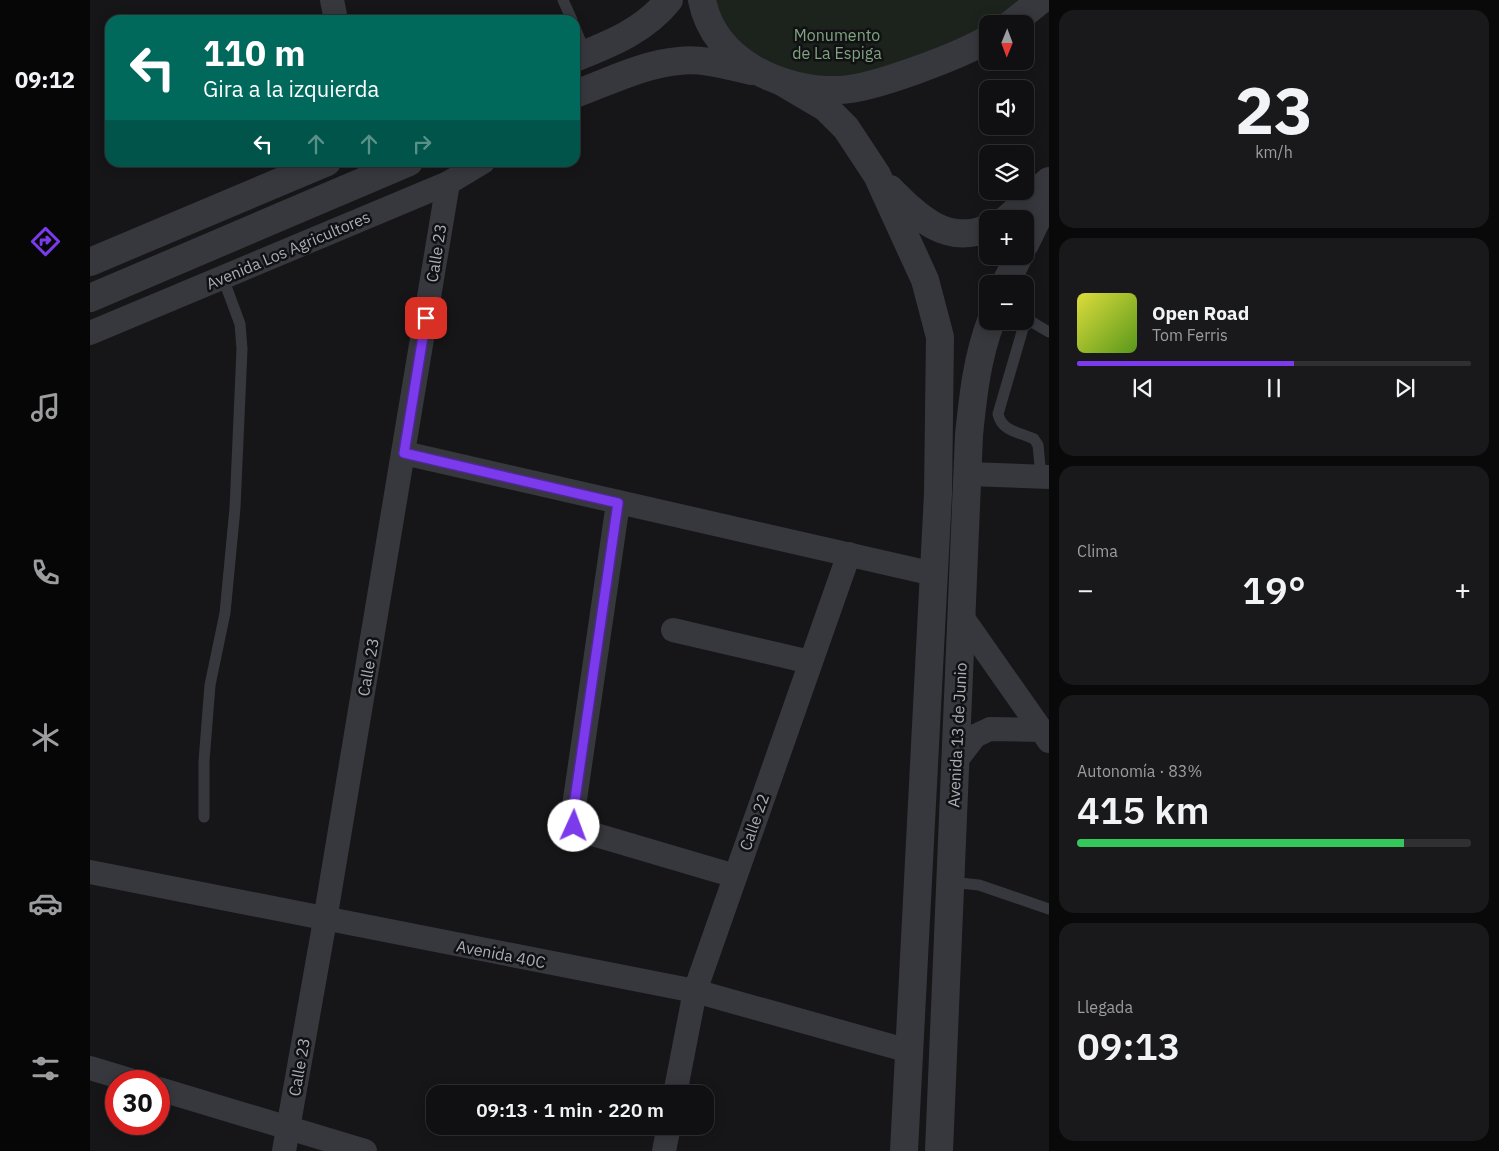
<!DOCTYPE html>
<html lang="es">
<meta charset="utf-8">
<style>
:root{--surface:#101012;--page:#19191b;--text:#f1f3f6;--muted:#9c9d9f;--line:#303032;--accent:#7c3aed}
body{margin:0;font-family:"IBM Plex Sans",sans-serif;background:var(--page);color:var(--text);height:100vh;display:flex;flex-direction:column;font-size:19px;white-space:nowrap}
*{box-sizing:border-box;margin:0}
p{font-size:16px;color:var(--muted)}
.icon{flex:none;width:28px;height:28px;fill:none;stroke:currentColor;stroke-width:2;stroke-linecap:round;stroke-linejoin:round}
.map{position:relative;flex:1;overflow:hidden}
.sheet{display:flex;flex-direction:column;gap:10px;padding:10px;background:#09090a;width:450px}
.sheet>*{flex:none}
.hud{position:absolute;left:15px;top:15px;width:475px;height:152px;border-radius:15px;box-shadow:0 2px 12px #0003,0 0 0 1px var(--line);background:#00695c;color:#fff;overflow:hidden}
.needle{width:32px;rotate:181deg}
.tools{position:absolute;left:889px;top:15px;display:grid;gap:10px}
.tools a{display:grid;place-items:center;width:55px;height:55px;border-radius:10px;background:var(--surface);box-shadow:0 2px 12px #0003,0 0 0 1px var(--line);font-size:25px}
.speed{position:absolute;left:15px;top:1070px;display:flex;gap:10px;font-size:25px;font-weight:700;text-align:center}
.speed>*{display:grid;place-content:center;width:65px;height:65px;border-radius:50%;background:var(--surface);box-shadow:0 2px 12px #0003,0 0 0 1px var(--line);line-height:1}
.speed .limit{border:8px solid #d22;background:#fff;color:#111}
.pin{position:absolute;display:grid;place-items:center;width:42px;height:42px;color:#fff;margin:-21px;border-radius:10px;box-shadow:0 2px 8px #0006}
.me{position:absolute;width:55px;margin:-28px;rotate:2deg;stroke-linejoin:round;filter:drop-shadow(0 0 4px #0008)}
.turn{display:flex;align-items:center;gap:18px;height:105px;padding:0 15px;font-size:22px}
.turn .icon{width:65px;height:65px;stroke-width:2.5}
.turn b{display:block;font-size:35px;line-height:42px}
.lanes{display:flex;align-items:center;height:48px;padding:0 15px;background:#0003;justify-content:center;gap:25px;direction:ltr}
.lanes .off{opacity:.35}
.big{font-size:38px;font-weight:600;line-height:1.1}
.sheet .card{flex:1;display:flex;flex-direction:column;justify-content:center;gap:8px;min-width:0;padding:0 18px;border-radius:15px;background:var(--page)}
.sheet .dial{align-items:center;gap:0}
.dial b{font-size:65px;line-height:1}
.song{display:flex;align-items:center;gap:15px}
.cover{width:60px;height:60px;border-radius:8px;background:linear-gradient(135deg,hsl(60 70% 55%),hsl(90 70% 35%))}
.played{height:5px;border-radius:2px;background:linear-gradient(90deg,var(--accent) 55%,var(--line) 55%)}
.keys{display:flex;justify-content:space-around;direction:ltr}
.heat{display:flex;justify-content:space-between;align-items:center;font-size:28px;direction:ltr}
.charge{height:8px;border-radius:4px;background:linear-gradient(90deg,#34c759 83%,var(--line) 0)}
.trip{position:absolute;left:336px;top:1085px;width:288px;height:50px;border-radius:15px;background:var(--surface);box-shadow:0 2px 12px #0003,0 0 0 1px var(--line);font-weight:600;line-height:50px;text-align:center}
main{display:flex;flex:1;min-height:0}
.dock{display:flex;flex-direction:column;width:90px;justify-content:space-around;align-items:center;background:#060607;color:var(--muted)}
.dock .icon{width:35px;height:35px}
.dock .selected{color:var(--accent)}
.dock b{font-size:22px;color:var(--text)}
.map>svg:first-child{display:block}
</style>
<main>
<nav class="dock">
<b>09:12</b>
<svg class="icon selected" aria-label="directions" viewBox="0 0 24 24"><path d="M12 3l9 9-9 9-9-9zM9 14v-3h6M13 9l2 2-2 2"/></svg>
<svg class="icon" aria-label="music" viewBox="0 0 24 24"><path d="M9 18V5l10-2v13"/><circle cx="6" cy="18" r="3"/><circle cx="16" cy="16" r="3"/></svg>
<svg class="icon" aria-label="phone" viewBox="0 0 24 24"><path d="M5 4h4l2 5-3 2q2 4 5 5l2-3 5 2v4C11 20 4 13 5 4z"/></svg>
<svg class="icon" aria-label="climate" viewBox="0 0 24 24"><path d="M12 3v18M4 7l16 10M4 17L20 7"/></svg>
<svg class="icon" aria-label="car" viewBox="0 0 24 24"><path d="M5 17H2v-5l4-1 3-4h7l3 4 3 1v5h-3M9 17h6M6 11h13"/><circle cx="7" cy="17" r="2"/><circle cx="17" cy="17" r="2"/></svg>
<svg class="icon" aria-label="filters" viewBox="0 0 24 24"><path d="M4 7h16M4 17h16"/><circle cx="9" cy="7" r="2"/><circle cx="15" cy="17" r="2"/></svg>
</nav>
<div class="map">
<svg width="959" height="1151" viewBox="0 0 959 1151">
<rect width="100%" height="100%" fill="#161618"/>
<path fill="#1c231d" d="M612 0H951L921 24H898L897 39 781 85 667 72Z"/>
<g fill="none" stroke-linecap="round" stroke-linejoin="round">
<g stroke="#37383d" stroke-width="11">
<path d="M473 0 482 20"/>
<path d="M485 28 496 54"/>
<path d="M935 318 959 332"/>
<path d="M936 318 908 414C912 432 930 432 944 439L948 445 951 477"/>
<path d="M114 817V761L120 685 135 613 145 508 152 349 150 324 133 278"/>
<path d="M860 882 889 885 959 909"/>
</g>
<g stroke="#37383d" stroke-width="24">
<path d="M242 0 246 20"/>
<path d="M0 333 358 183 393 162"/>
<path d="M314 453 844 574"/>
<path d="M878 474 959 477"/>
<path d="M528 503 482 820 489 830 645 876"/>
<path d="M872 617 959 741"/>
<path d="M583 630 720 662"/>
<path d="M865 762 885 736 900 729 951 730"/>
<path d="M0 872 605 991 819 1051"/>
<path d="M0 1068 43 1081"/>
<path d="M69 1089 275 1151"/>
<path d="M585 1094 605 991 759 554"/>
<path d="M194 1151 235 920 358 183"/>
<path d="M574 1151 579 1126"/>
</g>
<g stroke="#37383d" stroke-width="28">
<path d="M612 0C624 62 692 92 750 90 783 89 869 56 898 39"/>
<path d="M921 24 951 0"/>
<path d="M485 58C520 44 554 31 579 0"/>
<path d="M692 82 736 108 756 128 787 175 835 280 850 337 848 494 814 1151"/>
<path d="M485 94C518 82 553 64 589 61 613 58 639 66 662 71"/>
<path d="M800 189C827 216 856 246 898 228"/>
<path d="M917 219 959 181"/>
<path d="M935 244 959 195"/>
<path d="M0 262 237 162"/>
<path d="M915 284 929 256"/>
<path d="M0 298 319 162"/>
<path d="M849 1151 879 435C883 396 887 358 901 321"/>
</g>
</g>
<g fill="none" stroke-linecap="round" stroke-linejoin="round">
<g stroke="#51269a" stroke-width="12">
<path id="route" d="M336 318 314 453 528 503 482 820 484 826"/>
</g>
<use href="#route" stroke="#7c3aed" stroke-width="9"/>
</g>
<g text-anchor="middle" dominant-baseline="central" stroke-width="5" stroke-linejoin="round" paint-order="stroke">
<g font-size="16" fill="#7fa381" stroke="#111113">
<text x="747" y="35">Monumento<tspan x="747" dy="18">de La Espiga</tspan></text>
</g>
<g font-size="16" fill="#a8adb8" stroke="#111113">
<text transform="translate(198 250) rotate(-23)">Avenida Los Agricultores</text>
<text transform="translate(346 253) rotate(-81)">Calle 23</text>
<text transform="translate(278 667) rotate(-80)">Calle 23</text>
<text transform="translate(867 735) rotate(-87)">Avenida 13 de Junio</text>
<text transform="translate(664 822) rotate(-71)">Calle 22</text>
<text transform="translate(411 954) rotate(11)">Avenida 40C</text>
<text transform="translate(209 1067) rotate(-80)">Calle 23</text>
</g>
</g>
</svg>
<div class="tools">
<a><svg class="needle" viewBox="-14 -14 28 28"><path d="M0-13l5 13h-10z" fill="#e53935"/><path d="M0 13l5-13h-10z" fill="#9c9d9f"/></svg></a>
<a><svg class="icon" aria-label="sound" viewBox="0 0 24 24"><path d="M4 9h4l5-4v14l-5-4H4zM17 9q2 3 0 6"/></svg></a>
<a><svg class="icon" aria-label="layers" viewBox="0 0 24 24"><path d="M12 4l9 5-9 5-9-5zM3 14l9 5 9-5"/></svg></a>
<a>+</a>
<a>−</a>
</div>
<div class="speed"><div class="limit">30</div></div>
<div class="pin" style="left:336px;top:318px;background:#d93025"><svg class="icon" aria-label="arrive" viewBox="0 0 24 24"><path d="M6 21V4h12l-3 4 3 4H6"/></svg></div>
<svg class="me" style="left:484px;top:826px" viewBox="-20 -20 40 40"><circle r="19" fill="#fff"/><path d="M0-13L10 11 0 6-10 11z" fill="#7c3aed"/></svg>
<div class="trip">09:13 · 1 min · 220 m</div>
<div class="hud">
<div class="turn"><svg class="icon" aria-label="left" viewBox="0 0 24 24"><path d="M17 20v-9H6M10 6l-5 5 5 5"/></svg><div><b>110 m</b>Gira a la izquierda</div></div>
<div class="lanes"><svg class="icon" aria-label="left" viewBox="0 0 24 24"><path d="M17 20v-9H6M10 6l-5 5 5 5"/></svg><svg class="icon off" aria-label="ahead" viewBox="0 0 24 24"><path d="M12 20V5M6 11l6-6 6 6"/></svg><svg class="icon off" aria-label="ahead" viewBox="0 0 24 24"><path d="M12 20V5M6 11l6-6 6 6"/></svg><svg class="icon off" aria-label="right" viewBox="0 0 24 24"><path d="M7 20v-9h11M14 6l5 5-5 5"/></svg></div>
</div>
</div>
<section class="sheet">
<div class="card dial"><b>23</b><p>km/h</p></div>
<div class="card">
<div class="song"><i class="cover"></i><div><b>Open Road</b><p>Tom Ferris</p></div></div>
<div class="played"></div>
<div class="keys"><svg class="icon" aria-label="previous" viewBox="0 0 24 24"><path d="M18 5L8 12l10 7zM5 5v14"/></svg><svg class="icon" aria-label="pause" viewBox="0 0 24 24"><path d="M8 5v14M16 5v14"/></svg><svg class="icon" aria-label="next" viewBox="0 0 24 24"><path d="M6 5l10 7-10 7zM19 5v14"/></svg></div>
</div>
<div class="card"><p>Clima</p>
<div class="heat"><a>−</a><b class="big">19°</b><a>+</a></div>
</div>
<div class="card"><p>Autonomía · 83%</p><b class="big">415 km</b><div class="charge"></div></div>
<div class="card"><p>Llegada</p><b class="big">09:13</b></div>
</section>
</main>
